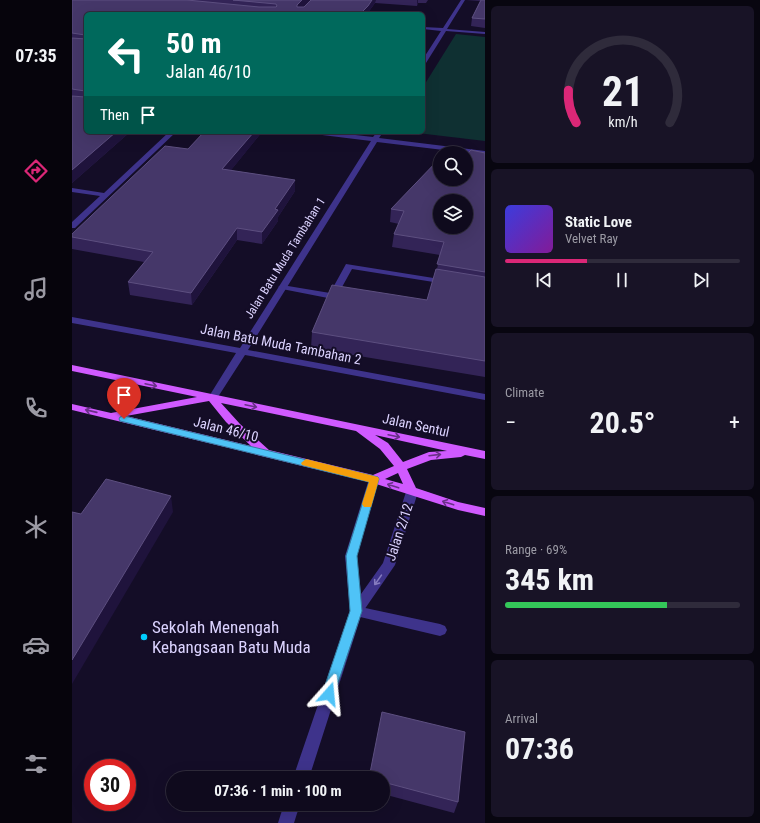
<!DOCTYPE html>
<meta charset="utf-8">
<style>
:root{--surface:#0f0a1d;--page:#181326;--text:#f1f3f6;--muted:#9b9aa4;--line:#2f2b3b;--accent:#db2777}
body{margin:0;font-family:"Roboto Condensed",sans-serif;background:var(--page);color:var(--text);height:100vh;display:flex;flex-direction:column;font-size:15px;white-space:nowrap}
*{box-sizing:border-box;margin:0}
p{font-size:13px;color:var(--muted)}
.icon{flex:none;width:22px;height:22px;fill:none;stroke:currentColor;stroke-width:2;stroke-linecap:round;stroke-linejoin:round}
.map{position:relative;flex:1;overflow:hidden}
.panel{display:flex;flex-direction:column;gap:6px;padding:6px;background:#080610;width:275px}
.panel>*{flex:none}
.banner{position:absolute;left:12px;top:12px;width:341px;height:122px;border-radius:6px;box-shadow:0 4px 16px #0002,0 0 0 1px var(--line);background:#00695c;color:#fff;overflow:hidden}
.controls{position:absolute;left:361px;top:146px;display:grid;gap:8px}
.controls a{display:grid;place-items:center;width:40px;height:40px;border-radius:50%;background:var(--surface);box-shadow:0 4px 16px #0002,0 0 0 1px var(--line);font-size:20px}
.speed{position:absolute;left:12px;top:759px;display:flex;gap:8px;font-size:20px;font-weight:700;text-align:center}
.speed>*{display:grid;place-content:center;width:52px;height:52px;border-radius:50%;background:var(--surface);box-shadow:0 4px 16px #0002,0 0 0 1px var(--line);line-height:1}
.speed .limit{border:6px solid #d22;background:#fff;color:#111}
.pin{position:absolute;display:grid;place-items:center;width:34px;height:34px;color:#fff;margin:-41px -17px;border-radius:50% 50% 50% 0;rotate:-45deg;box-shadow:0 0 4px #0007}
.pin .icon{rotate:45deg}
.me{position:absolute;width:44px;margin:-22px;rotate:18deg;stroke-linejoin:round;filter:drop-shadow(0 0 3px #0008)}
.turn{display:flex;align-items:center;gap:14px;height:84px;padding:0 16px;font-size:18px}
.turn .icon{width:52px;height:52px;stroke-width:2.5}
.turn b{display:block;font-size:28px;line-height:34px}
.then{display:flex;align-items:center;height:38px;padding:0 16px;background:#0003;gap:8px;font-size:15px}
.big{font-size:30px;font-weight:700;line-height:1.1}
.panel .tile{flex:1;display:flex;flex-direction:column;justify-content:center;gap:6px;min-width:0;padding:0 14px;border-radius:6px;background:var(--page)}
.panel .dial{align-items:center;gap:0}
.dial svg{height:104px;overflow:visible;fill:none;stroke:var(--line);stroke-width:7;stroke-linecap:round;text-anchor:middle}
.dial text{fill:var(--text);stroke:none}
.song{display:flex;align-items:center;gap:12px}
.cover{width:48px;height:48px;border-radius:6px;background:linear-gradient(135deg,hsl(240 70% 55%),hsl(290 70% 35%))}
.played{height:4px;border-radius:2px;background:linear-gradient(90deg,var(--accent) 35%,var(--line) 35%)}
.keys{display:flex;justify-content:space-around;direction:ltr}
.heat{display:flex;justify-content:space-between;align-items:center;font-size:22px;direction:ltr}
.charge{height:6px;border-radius:3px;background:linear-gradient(90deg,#34c759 69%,var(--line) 0)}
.trip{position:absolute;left:94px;top:771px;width:224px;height:40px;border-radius:20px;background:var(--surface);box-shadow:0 4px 16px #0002,0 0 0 1px var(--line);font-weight:700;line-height:40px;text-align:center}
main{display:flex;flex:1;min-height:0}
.dock{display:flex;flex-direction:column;width:72px;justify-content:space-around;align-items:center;background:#06040c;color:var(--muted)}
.dock .icon{width:28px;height:28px}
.dock .on{color:var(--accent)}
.dock b{font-size:18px;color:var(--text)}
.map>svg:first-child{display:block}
</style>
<main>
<nav class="dock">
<b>07:35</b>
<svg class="icon on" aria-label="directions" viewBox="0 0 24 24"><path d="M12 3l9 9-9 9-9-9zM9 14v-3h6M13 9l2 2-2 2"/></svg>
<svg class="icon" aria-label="music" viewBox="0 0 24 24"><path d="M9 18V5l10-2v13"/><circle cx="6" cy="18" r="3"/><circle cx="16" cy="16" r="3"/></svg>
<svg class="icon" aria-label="phone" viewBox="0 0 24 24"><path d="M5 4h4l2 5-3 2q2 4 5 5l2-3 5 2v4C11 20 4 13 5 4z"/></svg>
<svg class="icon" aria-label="climate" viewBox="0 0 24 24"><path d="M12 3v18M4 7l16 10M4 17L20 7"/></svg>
<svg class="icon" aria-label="car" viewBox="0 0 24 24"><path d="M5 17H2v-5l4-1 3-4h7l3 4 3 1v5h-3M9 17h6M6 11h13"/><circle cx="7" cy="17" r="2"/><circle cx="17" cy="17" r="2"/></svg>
<svg class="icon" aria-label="filters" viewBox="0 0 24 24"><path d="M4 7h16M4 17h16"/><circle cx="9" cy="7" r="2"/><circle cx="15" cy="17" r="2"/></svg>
</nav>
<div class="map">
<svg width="413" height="823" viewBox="0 0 413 823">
<rect width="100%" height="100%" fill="#140d27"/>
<path fill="#0f3032" d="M384 34 413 37V141L337 132H351V87Z"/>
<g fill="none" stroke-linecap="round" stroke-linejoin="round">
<g fill="#3e338b" fill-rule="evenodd">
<path d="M274 264 374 280 378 282 374 284 280 269 265 296 261 299 210 289 206 287 210 285 258 293Z"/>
<path d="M284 606 368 624 373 626 375 630 373 634 368 636 284 616 279 615 278 611 279 607Z"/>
</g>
<g fill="#3e338b" fill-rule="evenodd">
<path d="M389 0H393L375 29 413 32V34L374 31 354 63 351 65V59L369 31 351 29V27L371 28Z"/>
<path d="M97 132H104L3 228H0V222L28 196 0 192V188L32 193Z"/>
<path d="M239 132H257L301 137 305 132H311L307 138 413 151V155L305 142 176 350 413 394V400L173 355 144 400 141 401 136 398 164 353 0 323V317L168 348 299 141 242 134Z"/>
<path d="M302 475 306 476 307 479 285 556 289 594 311 563 334 492 336 489H344L346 492 323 565 290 613 237 778H221L278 611 273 556 297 479 298 476Z"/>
<path d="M212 804H228L222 823H206Z"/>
</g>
<path fill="#d05aff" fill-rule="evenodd" d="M0 365 413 451V459L393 455 389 457 359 460 335 469 344 488 386 502 413 508V516L386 510 301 483 0 410V404L39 413 125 397 0 371ZM137 401 154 422 179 446 54 416ZM149 403 284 431 308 449 322 466 301 475 197 450 168 424ZM303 435 375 451 357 452 331 462 316 443ZM326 473 331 484 313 479Z"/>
</g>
<g fill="#332457">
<path d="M0 0H238L231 7H232L239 0H356L354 3H346L345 6 303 3 295 14H14V132H58L0 183Z"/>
<path d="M394 0H413V28L399 26 400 18 408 1Z"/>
<path d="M132 132H190L159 170 223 191 206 217V221L190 244 165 240 120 305 58 295 56 282 72 262 0 249V234L116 149Z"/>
<path d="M413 153V377L239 348 240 332 355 300 365 269 368 255 320 247 322 234 327 224 318 222 319 209Z"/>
<path d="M311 778 386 802 382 813 311 794Z"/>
</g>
<g fill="#1f133c">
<path d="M230 0H238L225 13V5Z"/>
<path d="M300 0H304L303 3 295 14H288Z"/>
<path d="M345 0H346V3L345 6Z"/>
<path d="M44 132H58L0 183V170Z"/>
<path d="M182 132H190L151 180 150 169Z"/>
<path d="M223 180V191L206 217V221L190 244V232L203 209Z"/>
<path d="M165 228V240L120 305 119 293Z"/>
<path d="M99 496 101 512 0 684V660Z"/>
</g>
<g fill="#453769" stroke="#5d4f80" fill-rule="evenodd">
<path d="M0 0H115L187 7H204L205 6 204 4 161 0H230L225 5V7H232L239 0H300L296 6 288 14H14V132H44L0 170V96L13 97V91L0 89V38L14 39 13 35 0 33Z"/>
<path d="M409 0H413V19L400 18Z"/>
<path d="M132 132H182L150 169 223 180 203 209 206 210 190 232 165 228 119 293 56 282 81 252 0 237V234L93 146 116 149Z"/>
<path d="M399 150 413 153V272L365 264 372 242 322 234 332 211 319 209 368 158V179H394V155ZM368 201H394V227H368Z"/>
<path d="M375 151 385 153H372Z"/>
<path d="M364 269 413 277V361L240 332 260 285 355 300Z"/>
<path d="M34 479 99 496 0 660V512L9 514Z"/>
<path d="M310 712 393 732 386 802 311 782V778H297Z"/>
</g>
<defs><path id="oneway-shaft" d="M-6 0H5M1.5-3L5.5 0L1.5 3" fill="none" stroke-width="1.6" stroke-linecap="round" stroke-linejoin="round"/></defs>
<g stroke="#693088">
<use href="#oneway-shaft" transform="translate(79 385) rotate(12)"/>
<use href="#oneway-shaft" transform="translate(179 406) rotate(12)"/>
<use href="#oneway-shaft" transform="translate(19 411) rotate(-167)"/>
<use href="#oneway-shaft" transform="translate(322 436) rotate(12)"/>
<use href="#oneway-shaft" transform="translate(363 455) rotate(-7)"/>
<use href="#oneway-shaft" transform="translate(321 486) rotate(-162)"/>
<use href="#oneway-shaft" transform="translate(376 503) rotate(-162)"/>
</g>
<use stroke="#857bbf" href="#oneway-shaft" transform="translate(306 580) rotate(125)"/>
<path fill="#4fc3f7" stroke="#337fa1" d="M52 416 306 477 307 479 285 556 290 611 261 698 257 700 252 698 250 694 278 611 274 556 297 482 48 421 47 419 48 417Z"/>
<path fill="#f59e0b" d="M234 459 306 477 307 479 299 507H292L290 504 297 482 230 465 229 463Z"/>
<circle fill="#00cdfe" stroke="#140d27" stroke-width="1.5" cx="72" cy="637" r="4"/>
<g text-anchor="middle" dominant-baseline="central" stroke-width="4" stroke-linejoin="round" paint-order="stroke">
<g font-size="12" fill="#dcd3ff" stroke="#140d27">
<text transform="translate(213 258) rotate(-58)">Jalan Batu Muda Tambahan 1</text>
</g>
<g font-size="14" fill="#dcd3ff" stroke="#140d27">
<text transform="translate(209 344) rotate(11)">Jalan Batu Muda Tambahan 2</text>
<text transform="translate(344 425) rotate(12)">Jalan Sentul</text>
<text transform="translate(154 429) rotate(14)">Jalan 46/10</text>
<text transform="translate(327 532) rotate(-72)">Jalan 2/12</text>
</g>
<g font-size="17" fill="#dcd3ff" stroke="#140d27" text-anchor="start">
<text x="80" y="627">Sekolah Menengah<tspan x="80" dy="20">Kebangsaan Batu Muda</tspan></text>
</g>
</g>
</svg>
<div class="controls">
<a><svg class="icon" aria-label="search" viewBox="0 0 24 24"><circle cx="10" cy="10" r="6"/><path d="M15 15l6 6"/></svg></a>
<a><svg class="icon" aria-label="layers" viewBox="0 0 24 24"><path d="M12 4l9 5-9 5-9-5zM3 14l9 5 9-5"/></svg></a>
</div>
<div class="speed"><div class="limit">30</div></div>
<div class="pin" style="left:52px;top:419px;background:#d93025"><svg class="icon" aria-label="arrive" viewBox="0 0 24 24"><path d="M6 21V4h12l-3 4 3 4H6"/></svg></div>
<svg class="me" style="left:257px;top:694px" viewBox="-20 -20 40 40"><path d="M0-17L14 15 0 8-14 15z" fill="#4fc3f7" stroke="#fff" stroke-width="4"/></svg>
<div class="trip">07:36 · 1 min · 100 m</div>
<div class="banner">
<div class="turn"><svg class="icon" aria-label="left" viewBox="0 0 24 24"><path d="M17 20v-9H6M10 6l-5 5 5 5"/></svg><div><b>50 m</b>Jalan 46/10</div></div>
<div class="then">Then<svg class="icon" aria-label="arrive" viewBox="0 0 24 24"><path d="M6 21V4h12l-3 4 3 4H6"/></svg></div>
</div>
</div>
<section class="panel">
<div class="tile dial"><svg viewBox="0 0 100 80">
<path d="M14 69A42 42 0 1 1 86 69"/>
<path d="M14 69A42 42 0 0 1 8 44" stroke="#db2777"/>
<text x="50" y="56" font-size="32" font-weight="700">21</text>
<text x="50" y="72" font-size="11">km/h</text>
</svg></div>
<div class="tile">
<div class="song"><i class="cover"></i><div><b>Static Love</b><p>Velvet Ray</p></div></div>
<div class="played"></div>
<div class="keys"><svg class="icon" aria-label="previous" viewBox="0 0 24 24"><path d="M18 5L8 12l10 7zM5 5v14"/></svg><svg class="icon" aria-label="pause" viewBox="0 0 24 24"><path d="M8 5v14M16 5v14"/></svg><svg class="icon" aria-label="next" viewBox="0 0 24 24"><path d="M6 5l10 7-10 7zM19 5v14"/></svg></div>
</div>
<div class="tile"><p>Climate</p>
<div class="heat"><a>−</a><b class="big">20.5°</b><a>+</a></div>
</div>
<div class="tile"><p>Range · 69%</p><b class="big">345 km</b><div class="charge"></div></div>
<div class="tile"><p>Arrival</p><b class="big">07:36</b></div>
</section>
</main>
